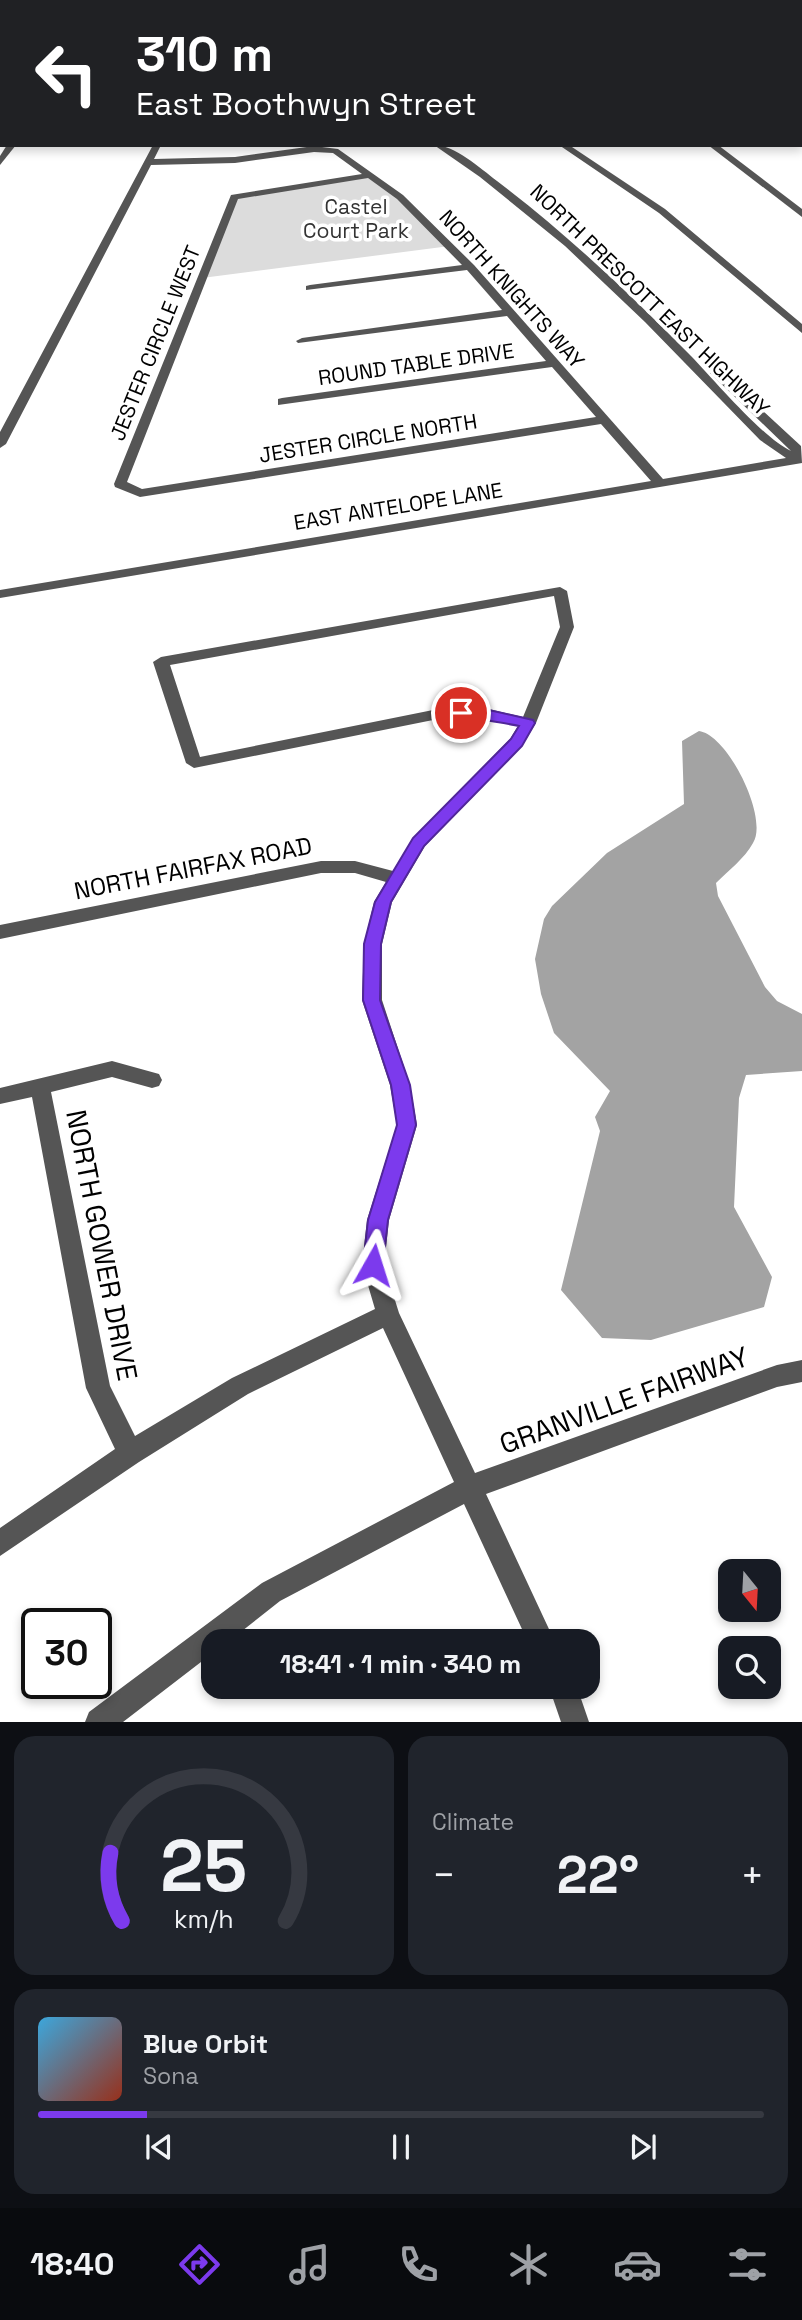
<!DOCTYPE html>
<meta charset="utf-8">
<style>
:root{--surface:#171b24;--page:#20242c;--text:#f1f3f6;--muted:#9ea1a6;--line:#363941;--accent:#7c3aed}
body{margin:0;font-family:"Space Grotesk",sans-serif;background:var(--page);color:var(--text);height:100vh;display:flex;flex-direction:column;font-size:26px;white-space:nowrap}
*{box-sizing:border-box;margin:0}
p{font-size:23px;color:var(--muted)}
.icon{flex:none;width:38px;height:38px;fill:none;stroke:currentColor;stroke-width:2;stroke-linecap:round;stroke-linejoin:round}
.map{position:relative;height:1722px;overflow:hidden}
.sheet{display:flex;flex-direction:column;gap:14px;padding:14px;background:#0d0f14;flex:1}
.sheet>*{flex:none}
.guide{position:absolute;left:0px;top:0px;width:803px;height:147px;box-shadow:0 4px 10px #0003;background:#202124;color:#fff;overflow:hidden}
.needle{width:46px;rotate:162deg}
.tools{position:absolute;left:718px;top:1559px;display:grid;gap:14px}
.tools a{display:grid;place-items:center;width:63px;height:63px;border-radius:14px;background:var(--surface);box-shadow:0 4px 10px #0003;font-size:35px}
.speed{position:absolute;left:21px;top:1608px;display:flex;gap:14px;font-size:35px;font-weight:700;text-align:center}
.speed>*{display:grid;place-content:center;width:91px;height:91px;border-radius:50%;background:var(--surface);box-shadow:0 4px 10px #0003;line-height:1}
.speed .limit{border:4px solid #111;border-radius:10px;background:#fff;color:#111}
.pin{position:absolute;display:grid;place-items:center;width:60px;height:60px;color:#fff;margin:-30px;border:4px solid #fff;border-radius:50%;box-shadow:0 2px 7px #0007}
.me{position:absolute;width:77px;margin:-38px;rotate:6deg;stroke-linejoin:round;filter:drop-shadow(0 0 5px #0008)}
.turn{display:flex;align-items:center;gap:24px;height:147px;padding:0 21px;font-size:32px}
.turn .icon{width:91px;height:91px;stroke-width:2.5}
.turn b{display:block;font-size:49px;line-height:60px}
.big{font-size:52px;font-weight:800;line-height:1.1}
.sheet .tile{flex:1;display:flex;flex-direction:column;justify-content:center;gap:10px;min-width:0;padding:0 24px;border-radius:21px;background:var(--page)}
.sheet .dial{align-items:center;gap:0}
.dial svg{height:182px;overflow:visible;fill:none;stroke:var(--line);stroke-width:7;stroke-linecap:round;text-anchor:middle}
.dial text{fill:var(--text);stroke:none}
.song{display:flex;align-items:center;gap:21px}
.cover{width:84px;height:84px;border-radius:10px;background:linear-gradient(135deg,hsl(200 70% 55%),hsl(10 70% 35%))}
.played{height:7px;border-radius:4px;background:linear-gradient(90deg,var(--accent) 15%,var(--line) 15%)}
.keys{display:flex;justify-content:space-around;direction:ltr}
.heat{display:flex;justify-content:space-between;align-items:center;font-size:38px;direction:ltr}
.sheet .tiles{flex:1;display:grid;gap:14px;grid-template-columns:1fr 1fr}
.tile:last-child{grid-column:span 2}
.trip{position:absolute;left:201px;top:1629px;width:399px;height:70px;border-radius:21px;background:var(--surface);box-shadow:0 4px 10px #0003;font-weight:800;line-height:70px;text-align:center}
.tabs{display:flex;height:112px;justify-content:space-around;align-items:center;background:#090b0e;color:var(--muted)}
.tabs .icon{width:49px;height:49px}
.tabs .on{color:var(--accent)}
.tabs b{font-size:32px;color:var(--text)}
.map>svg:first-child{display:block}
</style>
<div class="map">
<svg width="802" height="1722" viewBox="0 0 802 1722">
<rect width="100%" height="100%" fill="#fff"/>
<path fill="#dcdcdc" d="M371 175 450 246 202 278 234 197Z"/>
<path fill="#a3a3a3" d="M699 731C728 735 769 818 753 843 745 858 728 871 716 883L718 896 765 987 777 1001 802 1014V1071L746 1075 739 1098 734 1207 772 1277 764 1307 651 1340 602 1338 561 1290 600 1131 595 1117 610 1091 554 1033 541 994 535 959 544 919 552 906 607 853 684 804 682 741Z"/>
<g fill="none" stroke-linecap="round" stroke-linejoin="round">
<g stroke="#dbdbdb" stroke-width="3">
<path id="major" d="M584 0H591L592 2H585Z"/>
</g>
<g fill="#555" fill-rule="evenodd">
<path d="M107 0H131L134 2H109Z"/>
<path d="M238 0H244L245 2H238Z"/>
<path d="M319 0H326L327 2H320Z"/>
<path d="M400 0H407L408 2H401Z"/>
<path d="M481 0H488L489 2H482Z"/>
<path d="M0 39H2L0 45Z"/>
<rect x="0" y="123" width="2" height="6"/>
<path d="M7 145H16L0 165V156Z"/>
<path d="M153 145H161L154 159 235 157 314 146 338 149 403 195 474 265 663 479 786 458 760 440 645 322 565 246 480 177 434 145C455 145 480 168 497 181 567 234 630 294 691 356 715 381 763 438 791 451L710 373 720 371 801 446 802 463 0 598V590L651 481 601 424 140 497 115 487 114 484 231 195 362 174 333 153 314 152 235 163 151 165 6 444 0 448V432ZM368 178 397 199 462 265 310 285 306 286V290L467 270 502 310 302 338 296 341 298 343 507 316 546 361 282 398 278 399V405L552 367 596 417 142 489 127 482 238 199Z"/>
<path d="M559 145H569L665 209 802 324V333L659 213Z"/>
<path d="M708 145H718L802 209V217Z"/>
<path d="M560 587 567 591 574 627 536 723 522 746 425 846 392 902 382 944V1000L410 1085 417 1125 389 1220 384 1265 399 1313 475 1473 777 1365 802 1360V1382L777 1387 486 1494 555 1642H528L464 1504 280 1601 228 1642H214V1652L123 1722H85L89 1712 262 1583 454 1482 383 1328 248 1394 139 1462 0 1556V1528L115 1449 86 1388 32 1097 0 1104V1088L112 1061 159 1074 162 1080 159 1086 152 1088 112 1077 51 1092 110 1386 135 1436 232 1378 375 1309 362 1265 367 1220 397 1125 390 1085 362 1000 364 944 374 902 386 882 355 873H321L0 939V925L321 861H355L393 871 413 838 510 739 518 726 480 717 443 718 194 768 186 763 153 662 161 657ZM554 596 560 627 523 717 480 707 443 708 200 757 170 665Z"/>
<path d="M549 1687H577L589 1722H561Z"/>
</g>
<use href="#major" fill="#000" fill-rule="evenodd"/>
</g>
<path fill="#7c3aed" stroke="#51269a" stroke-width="2" d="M480 708 533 720 535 723 522 746 424 846 391 902 381 944 380 1000 410 1085 416 1125 388 1220 383 1265 380 1272 373 1275 366 1272 363 1265 368 1220 397 1125 391 1085 363 1000 364 944 375 902 413 838 511 739 519 726C507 723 459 717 454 713L461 709Z"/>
<g text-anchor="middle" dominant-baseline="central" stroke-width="7" stroke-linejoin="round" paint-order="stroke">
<g font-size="21" fill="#333" stroke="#fff">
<text x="356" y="206">Castel<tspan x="356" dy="24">Court Park</tspan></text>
</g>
<g font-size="21" fill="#000" stroke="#fff">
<text transform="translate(512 289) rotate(48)">NORTH KNIGHTS WAY</text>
<text transform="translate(650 300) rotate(44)">NORTH PRESCOTT EAST HIGHWAY</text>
<text transform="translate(155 343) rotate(-68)">JESTER CIRCLE WEST</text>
<text transform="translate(416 364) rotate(-8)">ROUND TABLE DRIVE</text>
<text transform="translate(368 438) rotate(-9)">JESTER CIRCLE NORTH</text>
<text transform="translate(398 506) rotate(-9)">EAST ANTELOPE LANE</text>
</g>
<g font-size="24" fill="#000" stroke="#fff">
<text transform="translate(193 868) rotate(-11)">NORTH FAIRFAX ROAD</text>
</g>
<g font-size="28" fill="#000" stroke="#fff">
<text transform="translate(102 1245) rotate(79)">NORTH GOWER DRIVE</text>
<text transform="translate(624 1400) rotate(-20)">GRANVILLE FAIRWAY</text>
</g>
</g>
</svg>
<div class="tools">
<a><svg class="needle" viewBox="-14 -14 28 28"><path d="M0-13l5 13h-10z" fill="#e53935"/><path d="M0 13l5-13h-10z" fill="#9ea1a6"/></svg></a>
<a><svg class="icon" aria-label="search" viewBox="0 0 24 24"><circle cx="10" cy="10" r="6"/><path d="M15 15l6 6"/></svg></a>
</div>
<div class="speed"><div class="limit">30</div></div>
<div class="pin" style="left:461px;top:713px;background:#d93025"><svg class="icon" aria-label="arrive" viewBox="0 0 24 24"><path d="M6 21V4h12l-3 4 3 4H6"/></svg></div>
<svg class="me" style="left:373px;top:1265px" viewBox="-20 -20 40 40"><path d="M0-17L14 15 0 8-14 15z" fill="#7c3aed" stroke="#fff" stroke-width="4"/></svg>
<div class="trip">18:41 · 1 min · 340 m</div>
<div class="guide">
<div class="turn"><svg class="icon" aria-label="left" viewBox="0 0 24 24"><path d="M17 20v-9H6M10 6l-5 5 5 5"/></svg><div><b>310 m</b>East Boothwyn Street</div></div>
</div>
</div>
<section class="sheet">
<div class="tiles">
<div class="tile dial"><svg viewBox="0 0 100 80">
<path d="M14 69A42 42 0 1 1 86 69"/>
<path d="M14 69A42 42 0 0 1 9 39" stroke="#7c3aed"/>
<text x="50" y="56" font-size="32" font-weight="700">25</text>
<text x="50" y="72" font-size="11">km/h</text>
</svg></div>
<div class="tile"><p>Climate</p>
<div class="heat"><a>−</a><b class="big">22°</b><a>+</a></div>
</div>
<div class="tile">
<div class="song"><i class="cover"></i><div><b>Blue Orbit</b><p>Sona</p></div></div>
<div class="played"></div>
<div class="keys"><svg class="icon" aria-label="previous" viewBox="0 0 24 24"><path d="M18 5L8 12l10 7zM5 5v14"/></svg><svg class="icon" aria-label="pause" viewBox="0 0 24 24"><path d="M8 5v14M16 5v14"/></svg><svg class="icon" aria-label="next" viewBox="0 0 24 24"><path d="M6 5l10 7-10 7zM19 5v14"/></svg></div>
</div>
</div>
</section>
<nav class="tabs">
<b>18:40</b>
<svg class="icon on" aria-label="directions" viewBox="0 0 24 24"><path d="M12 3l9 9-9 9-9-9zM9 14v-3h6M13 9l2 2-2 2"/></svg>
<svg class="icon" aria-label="music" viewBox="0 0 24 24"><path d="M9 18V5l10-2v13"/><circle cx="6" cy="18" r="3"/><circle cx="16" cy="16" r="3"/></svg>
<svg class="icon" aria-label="phone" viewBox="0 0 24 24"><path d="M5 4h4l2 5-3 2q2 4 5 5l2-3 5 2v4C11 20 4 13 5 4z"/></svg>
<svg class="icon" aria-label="climate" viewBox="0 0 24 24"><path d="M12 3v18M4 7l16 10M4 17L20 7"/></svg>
<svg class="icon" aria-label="car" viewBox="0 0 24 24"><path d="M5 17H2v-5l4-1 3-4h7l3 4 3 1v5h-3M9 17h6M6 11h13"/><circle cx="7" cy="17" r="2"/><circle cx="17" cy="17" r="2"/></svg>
<svg class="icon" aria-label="filters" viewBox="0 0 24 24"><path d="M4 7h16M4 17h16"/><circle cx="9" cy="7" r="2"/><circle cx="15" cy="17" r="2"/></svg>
</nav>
